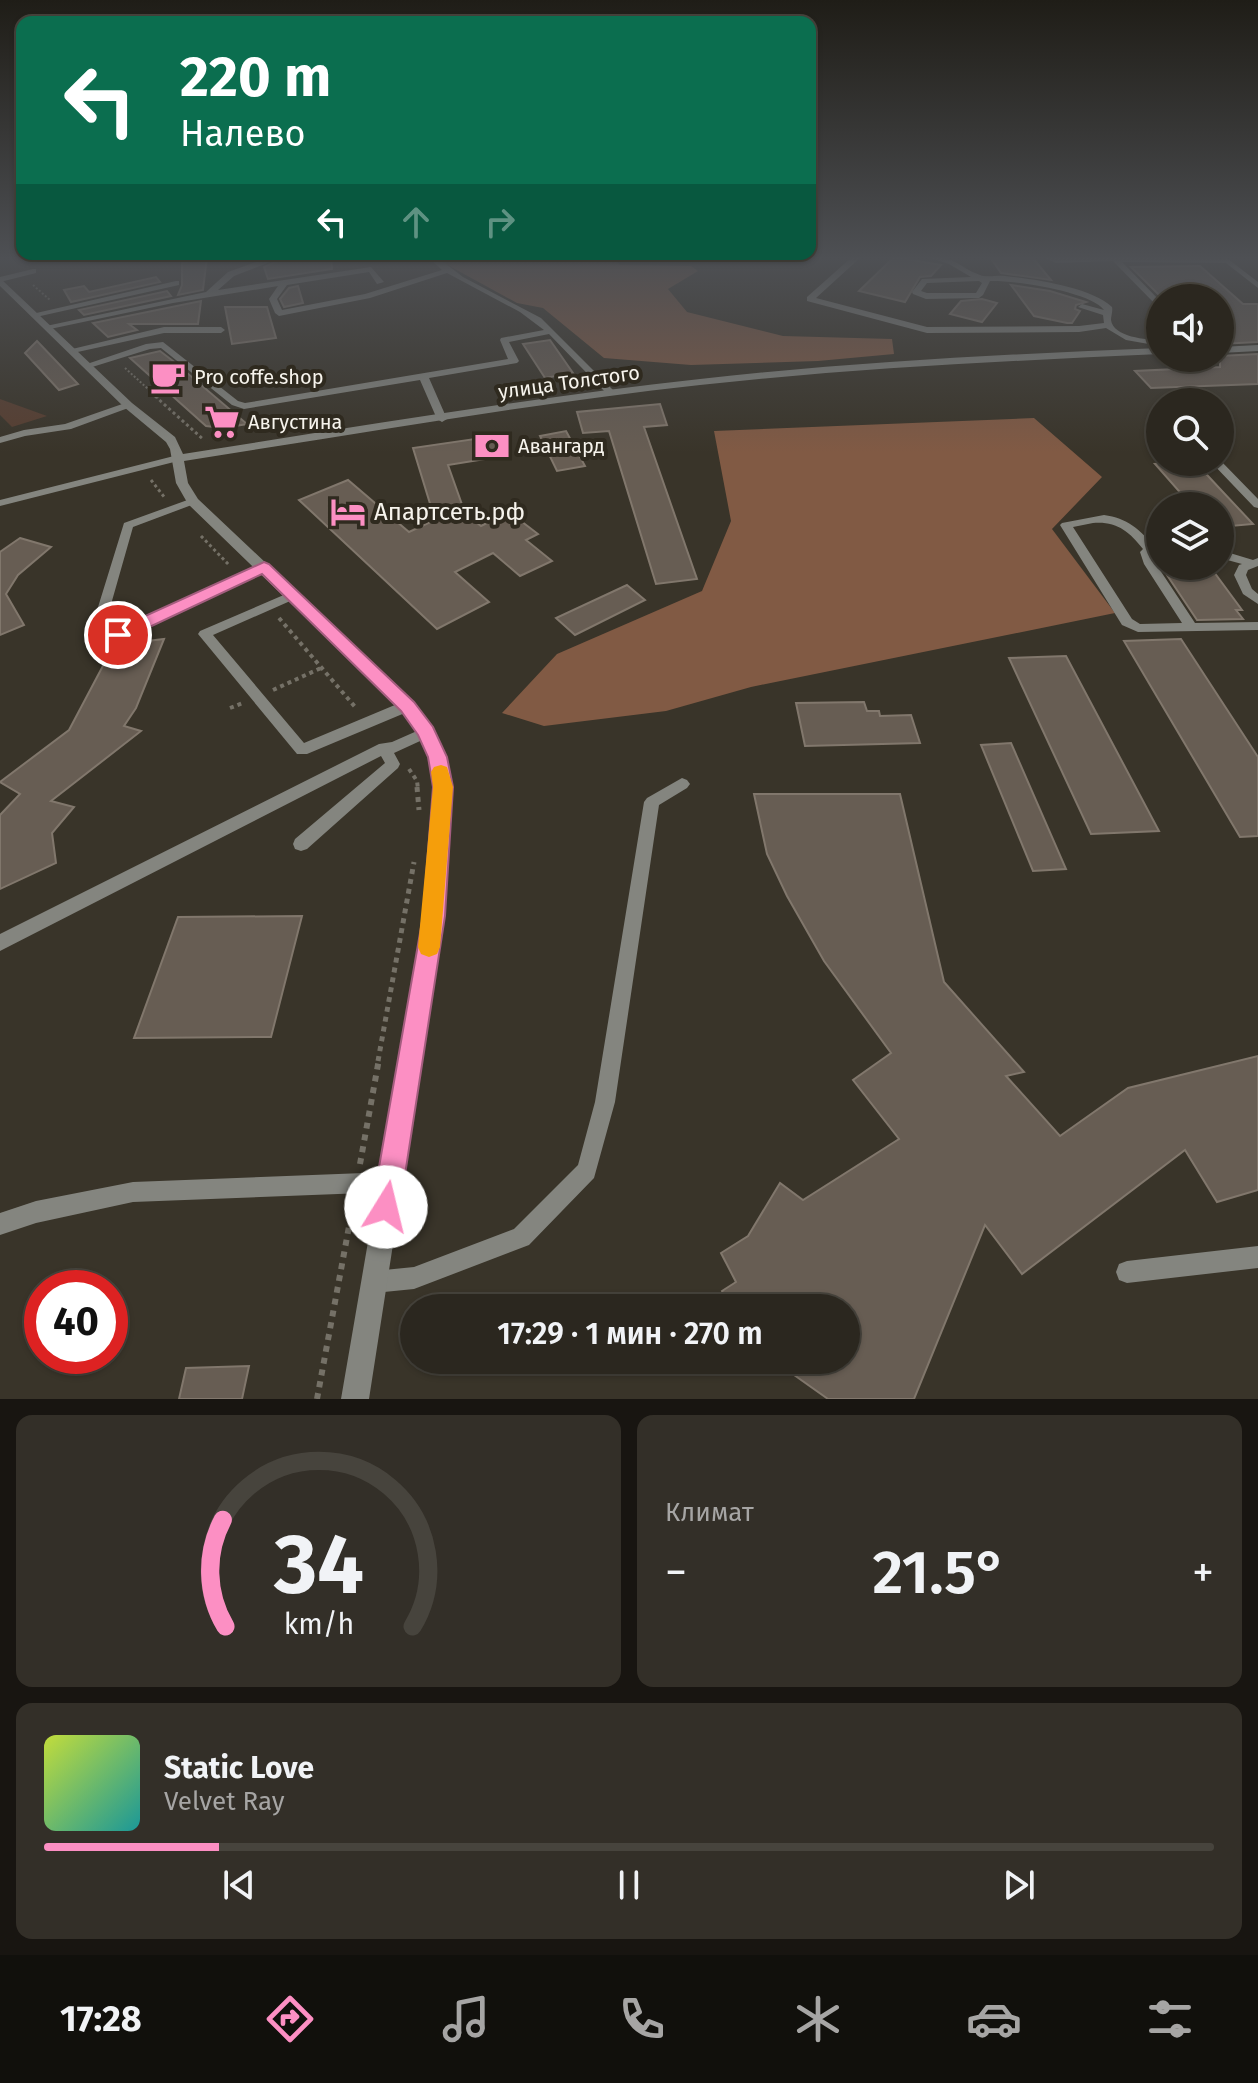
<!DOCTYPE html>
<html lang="ru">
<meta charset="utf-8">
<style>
:root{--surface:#2b271f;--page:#332f28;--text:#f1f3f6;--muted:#a6a5a4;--line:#47443d;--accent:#fc8fc3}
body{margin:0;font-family:"Fira Sans",sans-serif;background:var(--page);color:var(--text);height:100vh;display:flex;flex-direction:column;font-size:30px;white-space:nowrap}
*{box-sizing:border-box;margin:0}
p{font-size:26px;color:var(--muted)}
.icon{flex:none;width:44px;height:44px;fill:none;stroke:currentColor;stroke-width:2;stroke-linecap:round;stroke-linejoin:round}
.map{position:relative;height:1399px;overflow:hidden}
.details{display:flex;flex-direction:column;gap:16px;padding:16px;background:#181511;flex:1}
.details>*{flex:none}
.hud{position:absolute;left:16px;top:16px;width:800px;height:244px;border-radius:16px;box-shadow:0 2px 6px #0004,0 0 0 2px var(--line);background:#0b6e4f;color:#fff;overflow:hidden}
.tools{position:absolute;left:1146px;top:284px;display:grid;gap:16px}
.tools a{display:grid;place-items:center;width:88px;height:88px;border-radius:50%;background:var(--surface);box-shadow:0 2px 6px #0004,0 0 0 2px var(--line);font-size:40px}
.speed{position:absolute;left:24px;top:1270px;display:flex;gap:16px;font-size:40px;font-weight:700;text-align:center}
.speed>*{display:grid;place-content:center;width:104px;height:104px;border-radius:50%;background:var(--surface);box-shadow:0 2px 6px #0004,0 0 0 2px var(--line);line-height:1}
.speed .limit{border:12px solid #d22;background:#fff;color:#111}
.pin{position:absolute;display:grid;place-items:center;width:68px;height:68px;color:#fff;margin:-34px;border:4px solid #fff;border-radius:50%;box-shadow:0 2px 8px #0007}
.me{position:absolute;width:88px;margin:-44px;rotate:9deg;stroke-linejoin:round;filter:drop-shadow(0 0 6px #0008)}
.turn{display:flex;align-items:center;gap:28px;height:168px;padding:0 32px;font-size:36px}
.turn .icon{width:104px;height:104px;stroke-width:2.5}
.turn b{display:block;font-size:56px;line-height:68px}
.lanes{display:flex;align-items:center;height:76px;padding:0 32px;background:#0003;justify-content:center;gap:40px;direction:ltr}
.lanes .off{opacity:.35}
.big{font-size:60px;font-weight:600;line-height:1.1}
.details .card{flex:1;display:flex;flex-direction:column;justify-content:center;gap:12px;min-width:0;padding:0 28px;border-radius:16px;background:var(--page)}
.details .dial{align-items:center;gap:0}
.dial svg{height:208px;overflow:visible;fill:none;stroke:var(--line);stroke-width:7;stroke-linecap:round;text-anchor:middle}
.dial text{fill:var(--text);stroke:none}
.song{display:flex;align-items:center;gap:24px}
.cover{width:96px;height:96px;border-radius:12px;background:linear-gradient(135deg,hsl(70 70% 55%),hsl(180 70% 35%))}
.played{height:8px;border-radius:4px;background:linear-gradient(90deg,var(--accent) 15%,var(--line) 15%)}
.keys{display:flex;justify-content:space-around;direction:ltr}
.heat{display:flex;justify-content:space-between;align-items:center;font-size:44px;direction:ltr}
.details .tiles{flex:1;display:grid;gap:16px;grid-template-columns:1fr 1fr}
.card:last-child{grid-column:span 2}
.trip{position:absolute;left:400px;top:1294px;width:460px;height:80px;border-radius:40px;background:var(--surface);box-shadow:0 2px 6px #0004,0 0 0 2px var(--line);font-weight:600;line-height:80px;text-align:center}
.dock{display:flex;height:128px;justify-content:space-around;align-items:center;background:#11100c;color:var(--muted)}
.dock .icon{width:56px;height:56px}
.dock .selected{color:var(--accent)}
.dock b{font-size:36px;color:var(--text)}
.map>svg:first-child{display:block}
</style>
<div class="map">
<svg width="1258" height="1399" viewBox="0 0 1258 1399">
<rect width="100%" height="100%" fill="#393429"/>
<path fill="#573e30" d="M0 399 47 416 12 427 0 415Z"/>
<g fill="#815a44">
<path d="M433 257H613L620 265 691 266 698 271 668 289 687 312 783 336 892 339 894 354 818 361 691 365 604 358 543 308 517 303Z"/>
<path d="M1034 418 1102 477 1052 529 1115 613 751 687 666 711 544 726 502 713 557 654 702 591 731 521 714 431Z"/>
</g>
<g fill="#675d53" stroke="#81776c" stroke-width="2">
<path d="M207 257 203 290 178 295 182 285V263Z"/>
<path d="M286 257H331L332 269 268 279 264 267Z"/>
<path d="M894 257 941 265 931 276 920 277 905 302 859 291Z"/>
<path d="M990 257H1032L1051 280 1001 273Z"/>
<path d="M1200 266 1243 304H1258V342L1220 344V298L1160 296 1131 267Z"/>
<path d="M156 277 160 282 71 302 64 290 84 286 89 292Z"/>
<path d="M1011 285 1050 291 1086 302 1076 305 1075 309 1080 311 1072 323H1067L1034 316Z"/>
<path d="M298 286 303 303 284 307 280 299 289 288Z"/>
<path d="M167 291 171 296 84 315 79 310Z"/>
<path d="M982 299 997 303 982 322 950 314 961 301Z"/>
<path d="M201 301 198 324H129L137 330 108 337 93 323Z"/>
<path d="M225 307H267L276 338 232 344Z"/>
<path d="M550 340 573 373 545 378 523 344Z"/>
<path d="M37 341 78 384 59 390 25 353Z"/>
<path d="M160 351 173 361 247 424 223 428 206 426 130 358Z"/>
<path d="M1258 354V384L1151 388 1135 371 1220 367V356Z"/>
<path d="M660 404 667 425 644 427 697 579 656 584 609 431 583 433 577 412Z"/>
<path d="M566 431 585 466 557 471 540 436Z"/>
<path d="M502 435 510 455 448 465 465 513 481 526 509 512 538 534 526 540 552 561 520 576 493 553 455 572 489 602 437 629 299 500 348 480 409 532 435 520 413 448Z"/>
<path d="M1195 462 1222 491 1253 524 1220 527V506H1192L1155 464Z"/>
<path d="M20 538 51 547 18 575 6 594 24 625 0 635V552Z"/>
<path d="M1165 566 1211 568 1242 610H1236L1243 619 1197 620 1163 569H1167Z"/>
<path d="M627 585 645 600 575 635 556 618Z"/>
<path d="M164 639 136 708 124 726 141 731 51 801 74 807 52 833 56 863 0 889V815L20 794 0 782 69 730 114 645Z"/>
<path d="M1181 639 1258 757V836L1240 837 1124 641Z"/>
<path d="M1066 656 1159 831 1091 834 1009 658Z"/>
<path d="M864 702 867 711H879L880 716 911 715 920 743 805 746 796 703Z"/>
<path d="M1011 743 1066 869 1033 871 981 745Z"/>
<path d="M754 794H900L944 982 1024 1072 1006 1076 1060 1136 1128 1088 1258 1056V1190L1217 1202 1185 1150 1022 1274 985 1225 914 1399H828L773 1360H846V1308H732L722 1291 736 1282 721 1253 748 1236 780 1183 803 1200 899 1139 853 1080 891 1053 824 961 787 896 767 854Z"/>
<path d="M302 916 271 1037 134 1038 178 917Z"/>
<path d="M249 1366 242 1399H179L186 1368Z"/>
</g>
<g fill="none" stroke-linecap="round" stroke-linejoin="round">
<g stroke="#757167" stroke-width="2" stroke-dasharray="2 2" stroke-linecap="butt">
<path d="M33 285 50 300"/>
<path d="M125 368 158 398"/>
</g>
<g stroke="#757167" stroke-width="3" stroke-dasharray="3 3" stroke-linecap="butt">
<path d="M155 396 204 440"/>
<path d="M151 480 165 498"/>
<path d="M201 536 229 565"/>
</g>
<g stroke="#757167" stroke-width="4" stroke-dasharray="4 4" stroke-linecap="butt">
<path d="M279 618 356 708"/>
<path d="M273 690 321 668"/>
<path d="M230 708 243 703"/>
<path d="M409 769 417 781 418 789"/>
</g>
<g stroke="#757167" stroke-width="5" stroke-dasharray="5 5" stroke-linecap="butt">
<path d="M417 787 419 810"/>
<path d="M378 1061 414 862"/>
</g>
<g stroke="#757167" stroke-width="6" stroke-dasharray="6 6" stroke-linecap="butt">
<path d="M360 1164 379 1059"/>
<path d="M317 1399 353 1205"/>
</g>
<g fill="#84857f" fill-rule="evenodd">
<path d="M270 257H283L234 276 218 290 371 267 384 282 377 284 369 272 287 285 277 299 282 310 365 294 442 270 428 257H437L463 277 541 318 616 393 608 395 549 334 509 342 519 361 517 363 429 378 447 419 442 422 437 419 420 380 244 409 232 405 161 348 150 349 89 368 84 365 146 344 163 342 238 401 245 403 508 359 500 340 501 338 544 330 520 312 447 273 370 298 279 316 275 313 269 299 278 286 173 303 50 329 46 326 206 292 228 272Z"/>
<path d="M852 257H861L816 298 927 327 1079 326 1104 323 1103 315 1078 307 1082 304 1104 310C1091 292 1014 280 990 281L983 295 979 298 926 299 913 294 912 292 922 279 971 277 949 264 927 257C959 257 956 266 980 275 987 278 997 275 1005 276 1034 279 1091 287 1112 307 1113 311 1111 316 1111 320 1113 337 1147 340 1160 340V346L1126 340 1106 328 1079 332 927 333 807 301V297ZM979 281 982 283 976 293H927L921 291 927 283Z"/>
<path d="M1042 257 1228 259 1258 282V288L1226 263 1122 262 1160 301 1158 307 1113 261 1056 263Z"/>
<path d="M33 269H36V273L0 282V277Z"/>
<path d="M176 281H179V285L36 317 32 314Z"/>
<path d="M164 327H221L225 330 221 333H164L73 353 68 350Z"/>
<path d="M128 402 133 405 131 407 71 429 25 436 0 443V437L24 430 65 424Z"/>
<path d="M178 455 182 456V460L0 506V500Z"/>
<path d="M1220 460 1258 499V508L1254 507 1211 462H1220Z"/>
<path d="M193 498 199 501 197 503 133 527 102 636 260 564H268L270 567 268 570 98 649H88L86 646 124 523Z"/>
<path d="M1104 515C1127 518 1140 529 1154 547L1160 546V554L1153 555 1156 564 1195 623 1258 622V630L1138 632 1122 625 1060 525 1062 523ZM1093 523C1116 521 1129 531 1143 549L1140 552 1144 564 1182 623 1140 624 1132 619 1073 527Z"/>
<path d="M1220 550 1253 560 1258 558V566L1248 570 1246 575 1252 589 1258 594V604L1243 594 1234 575 1239 565 1242 564 1220 558Z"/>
<path d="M293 591 299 595 297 598 213 635 304 743 402 702H412L414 706 412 710 307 754H297L198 634 200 631Z"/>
<path d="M426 727 431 728 433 732 431 736 394 753 400 764 398 768 307 849 301 851 295 849 293 844 295 839 385 763 381 756 0 951V934L379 744 392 742Z"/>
<path d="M682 778 687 780 690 784 687 788 659 805 615 1102 594 1178 529 1245 414 1289 374 1293 366 1290 363 1282 366 1274 374 1271 414 1267 514 1229 578 1165 595 1102 644 802 647 798Z"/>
<path d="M390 1172 397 1175 400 1182 397 1189 390 1192 133 1202 36 1223 0 1235V1213L36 1201 133 1182Z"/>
<path d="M1258 1246V1268L1127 1283 1119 1280 1116 1272 1119 1264 1127 1261Z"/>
</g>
<g fill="#84857f" fill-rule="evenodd">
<path d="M0 278 132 403 175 437 183 454C355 427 527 398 700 379 852 362 1006 354 1160 348V354C1007 361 853 368 700 385 527 404 356 434 184 461L188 483 198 499 413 702 432 728 446 757 452 787 444 916 369 1399H341L424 916 434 787 430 757 419 735 401 710 188 504 176 483 170 449 166 442 124 407 0 286Z"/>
<path d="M1258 345V351L1220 353V347Z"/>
</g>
</g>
<linearGradient id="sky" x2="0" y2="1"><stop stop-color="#1f1d17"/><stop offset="0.57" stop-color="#4e5054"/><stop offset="1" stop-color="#4e5054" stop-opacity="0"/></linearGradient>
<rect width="1258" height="453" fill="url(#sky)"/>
<path fill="#fc8fc3" stroke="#a45d7f" stroke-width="2" d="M264 562 269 564 414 702 433 727 447 757 453 787 445 916 400 1207 396 1217 386 1221 376 1217 372 1207 423 916 433 787 428 757 418 735 401 711 262 574 124 639 118 641 109 635 112 631Z"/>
<path fill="#f59e0b" d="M441 765 447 767 453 787 440 947 437 954 429 957 421 954 418 947 433 787 431 772 434 767Z"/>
<defs>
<g id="cafe-bare" transform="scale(2.76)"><path d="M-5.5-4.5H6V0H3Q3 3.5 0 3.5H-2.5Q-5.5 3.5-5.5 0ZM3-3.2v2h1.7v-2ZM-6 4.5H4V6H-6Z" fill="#fc8fc3" stroke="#2f2a1f" stroke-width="2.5" paint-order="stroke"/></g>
<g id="supermarket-bare" transform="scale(2.76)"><path d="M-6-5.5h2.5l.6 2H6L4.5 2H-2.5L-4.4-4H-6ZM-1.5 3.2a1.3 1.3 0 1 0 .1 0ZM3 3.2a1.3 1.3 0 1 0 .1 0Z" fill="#fc8fc3" stroke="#2f2a1f" stroke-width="2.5" paint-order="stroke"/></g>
<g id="bank-bare" transform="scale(2.76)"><path d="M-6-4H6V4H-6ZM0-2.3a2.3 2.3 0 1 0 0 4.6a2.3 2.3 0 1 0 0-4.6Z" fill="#fc8fc3" stroke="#2f2a1f" stroke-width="2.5" paint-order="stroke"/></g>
<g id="hotel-bare" transform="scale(2.76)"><path d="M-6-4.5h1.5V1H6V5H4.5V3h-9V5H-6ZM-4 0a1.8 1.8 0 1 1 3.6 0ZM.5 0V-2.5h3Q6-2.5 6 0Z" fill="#fc8fc3" stroke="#2f2a1f" stroke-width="2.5" paint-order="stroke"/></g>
</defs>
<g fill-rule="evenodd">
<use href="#cafe-bare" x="168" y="377"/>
<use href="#supermarket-bare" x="222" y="422"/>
<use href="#bank-bare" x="492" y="446"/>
<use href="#hotel-bare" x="348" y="512"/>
</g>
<g text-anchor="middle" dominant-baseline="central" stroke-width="8" stroke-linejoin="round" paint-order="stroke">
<g font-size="20" fill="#f7f4ed" stroke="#2f2a1f" text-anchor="start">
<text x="194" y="377">Pro coffe.shop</text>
<text x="248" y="422">Августина</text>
<text x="518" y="446">Авангард</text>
</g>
<g font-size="20" fill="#f7f4ed" stroke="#2f2a1f">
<text transform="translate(569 382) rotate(-8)">улица Толстого</text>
</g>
<g font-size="24" fill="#f7f4ed" stroke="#2f2a1f" text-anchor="start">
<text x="374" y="512">Апартсеть.рф</text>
</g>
</g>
</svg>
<div class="tools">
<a><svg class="icon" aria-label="sound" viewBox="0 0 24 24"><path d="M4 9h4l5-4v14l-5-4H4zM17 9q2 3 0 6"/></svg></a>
<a><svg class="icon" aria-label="search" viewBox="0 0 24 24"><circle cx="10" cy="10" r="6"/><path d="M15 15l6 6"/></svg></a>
<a><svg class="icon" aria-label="layers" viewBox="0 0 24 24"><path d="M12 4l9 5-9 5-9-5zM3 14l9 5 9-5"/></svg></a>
</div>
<div class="speed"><div class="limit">40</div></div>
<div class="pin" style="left:118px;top:635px;background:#d93025"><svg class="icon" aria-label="arrive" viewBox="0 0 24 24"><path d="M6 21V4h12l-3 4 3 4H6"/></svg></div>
<svg class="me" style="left:386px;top:1207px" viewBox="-20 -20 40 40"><circle r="19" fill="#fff"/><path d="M0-13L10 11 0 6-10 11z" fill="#fc8fc3"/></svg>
<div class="trip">17:29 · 1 мин · 270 m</div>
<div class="hud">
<div class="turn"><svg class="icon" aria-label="left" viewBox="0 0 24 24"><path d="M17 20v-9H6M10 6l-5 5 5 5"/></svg><div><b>220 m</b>Налево</div></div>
<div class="lanes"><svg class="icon" aria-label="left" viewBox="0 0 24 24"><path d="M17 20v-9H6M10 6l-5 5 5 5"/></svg><svg class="icon off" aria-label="ahead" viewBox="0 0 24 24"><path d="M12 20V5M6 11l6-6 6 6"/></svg><svg class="icon off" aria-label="right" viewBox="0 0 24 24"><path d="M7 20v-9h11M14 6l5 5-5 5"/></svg></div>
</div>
</div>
<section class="details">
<div class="tiles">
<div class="card dial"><svg viewBox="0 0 100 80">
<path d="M14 69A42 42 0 1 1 86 69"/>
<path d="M14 69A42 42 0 0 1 13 28" stroke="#fc8fc3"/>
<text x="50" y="56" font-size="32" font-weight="700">34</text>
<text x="50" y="72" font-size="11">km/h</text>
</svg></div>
<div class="card"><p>Климат</p>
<div class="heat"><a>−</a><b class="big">21.5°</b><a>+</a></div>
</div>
<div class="card">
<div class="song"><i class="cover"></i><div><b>Static Love</b><p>Velvet Ray</p></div></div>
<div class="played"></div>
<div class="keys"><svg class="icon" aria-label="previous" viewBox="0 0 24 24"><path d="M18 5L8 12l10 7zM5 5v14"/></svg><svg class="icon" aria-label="pause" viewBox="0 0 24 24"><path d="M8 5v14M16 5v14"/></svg><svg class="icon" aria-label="next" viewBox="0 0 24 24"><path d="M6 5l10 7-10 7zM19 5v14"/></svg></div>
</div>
</div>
</section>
<nav class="dock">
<b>17:28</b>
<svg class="icon selected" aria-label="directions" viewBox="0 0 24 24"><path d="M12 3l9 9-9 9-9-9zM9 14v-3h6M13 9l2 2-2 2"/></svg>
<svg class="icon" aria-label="music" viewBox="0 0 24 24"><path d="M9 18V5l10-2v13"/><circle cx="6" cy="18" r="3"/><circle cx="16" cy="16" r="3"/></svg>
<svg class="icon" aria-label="phone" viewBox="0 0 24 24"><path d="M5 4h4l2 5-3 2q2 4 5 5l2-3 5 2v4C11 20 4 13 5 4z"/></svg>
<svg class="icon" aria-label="climate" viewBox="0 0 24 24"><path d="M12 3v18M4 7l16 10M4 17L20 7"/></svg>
<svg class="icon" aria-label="car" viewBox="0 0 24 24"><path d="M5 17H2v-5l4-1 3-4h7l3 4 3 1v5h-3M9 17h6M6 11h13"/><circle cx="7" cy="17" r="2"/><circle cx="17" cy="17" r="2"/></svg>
<svg class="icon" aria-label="filters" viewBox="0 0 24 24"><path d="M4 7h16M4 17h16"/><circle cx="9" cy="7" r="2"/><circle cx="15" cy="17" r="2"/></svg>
</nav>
